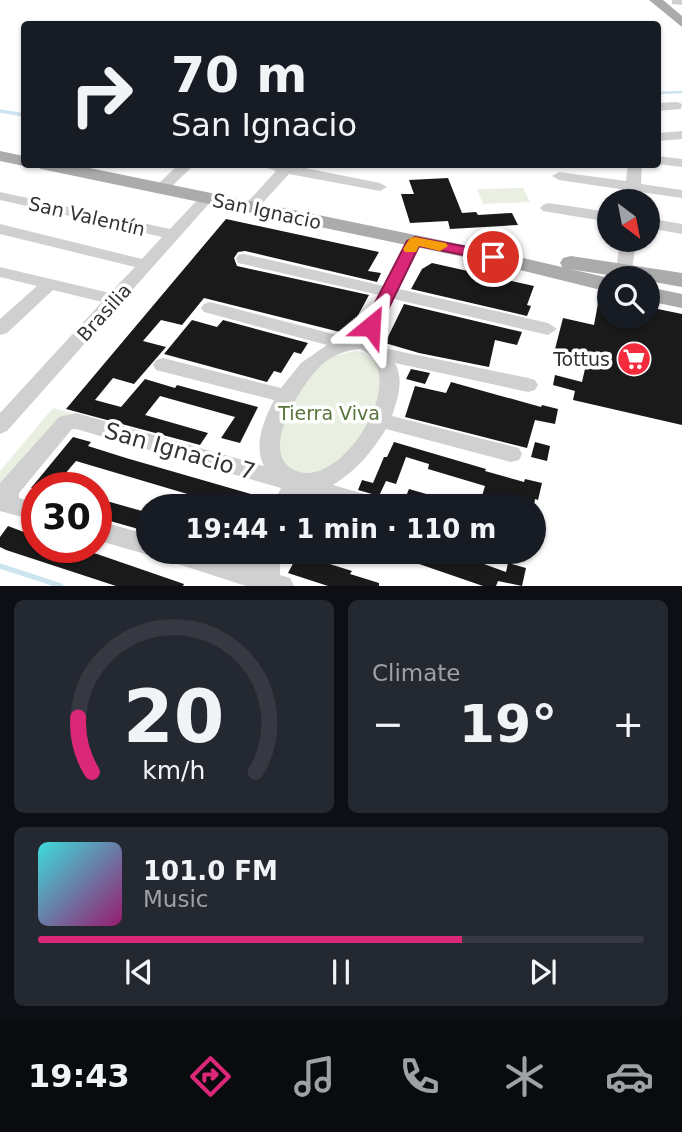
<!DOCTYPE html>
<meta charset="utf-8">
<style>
:root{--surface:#171b24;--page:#242831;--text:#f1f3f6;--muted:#9ea1a6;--line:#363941;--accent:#db2777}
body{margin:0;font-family:"DejaVu Sans",sans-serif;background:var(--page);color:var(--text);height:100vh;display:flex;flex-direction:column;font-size:26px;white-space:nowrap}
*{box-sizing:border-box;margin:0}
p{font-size:23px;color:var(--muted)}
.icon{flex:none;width:38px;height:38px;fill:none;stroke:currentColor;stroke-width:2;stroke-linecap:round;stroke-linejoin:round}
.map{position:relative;height:586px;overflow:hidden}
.panel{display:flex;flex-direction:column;gap:14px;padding:14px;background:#0d0f14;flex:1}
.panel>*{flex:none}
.hud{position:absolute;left:21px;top:21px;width:640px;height:147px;border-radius:7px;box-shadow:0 2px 5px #0004;background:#171b24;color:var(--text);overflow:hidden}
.needle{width:46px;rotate:148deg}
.buttons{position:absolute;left:597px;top:189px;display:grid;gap:14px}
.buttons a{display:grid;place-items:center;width:63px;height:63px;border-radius:50%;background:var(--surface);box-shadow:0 2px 5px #0004;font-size:35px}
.speed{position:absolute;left:21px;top:472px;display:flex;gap:14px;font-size:35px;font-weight:700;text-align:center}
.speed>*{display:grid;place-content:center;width:91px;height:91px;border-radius:50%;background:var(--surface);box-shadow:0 2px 5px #0004;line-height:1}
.speed .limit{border:10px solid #d22;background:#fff;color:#111}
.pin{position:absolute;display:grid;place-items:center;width:60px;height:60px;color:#fff;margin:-30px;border:4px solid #fff;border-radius:50%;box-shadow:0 2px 7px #0007}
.me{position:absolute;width:77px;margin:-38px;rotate:27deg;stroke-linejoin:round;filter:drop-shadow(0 0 5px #0008)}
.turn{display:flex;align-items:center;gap:24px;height:147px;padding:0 35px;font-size:32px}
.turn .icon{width:91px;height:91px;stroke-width:2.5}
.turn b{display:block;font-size:49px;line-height:60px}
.big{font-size:52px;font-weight:700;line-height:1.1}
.panel .widget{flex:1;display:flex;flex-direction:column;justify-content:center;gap:10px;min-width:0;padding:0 24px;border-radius:10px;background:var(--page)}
.panel .dial{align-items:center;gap:0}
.dial svg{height:182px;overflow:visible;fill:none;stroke:var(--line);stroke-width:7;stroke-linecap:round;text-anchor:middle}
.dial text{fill:var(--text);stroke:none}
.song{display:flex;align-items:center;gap:21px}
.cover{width:84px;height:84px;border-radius:10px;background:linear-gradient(135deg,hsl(180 70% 55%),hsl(320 70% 35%))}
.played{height:7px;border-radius:4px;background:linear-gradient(90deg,var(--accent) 70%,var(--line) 70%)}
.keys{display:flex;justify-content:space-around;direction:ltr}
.heat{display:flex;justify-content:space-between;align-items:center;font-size:38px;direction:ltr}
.panel .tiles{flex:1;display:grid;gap:14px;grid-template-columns:1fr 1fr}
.widget:last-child{grid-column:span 2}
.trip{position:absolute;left:136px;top:494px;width:410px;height:70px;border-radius:35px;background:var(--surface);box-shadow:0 2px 5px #0004;font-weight:700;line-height:70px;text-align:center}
.tab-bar{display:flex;height:112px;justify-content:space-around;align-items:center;background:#090b0e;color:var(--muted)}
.tab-bar .icon{width:49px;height:49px}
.tab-bar .selected{color:var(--accent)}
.tab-bar b{font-size:32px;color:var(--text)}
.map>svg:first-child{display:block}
</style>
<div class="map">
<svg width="682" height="586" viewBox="0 0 682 586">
<rect width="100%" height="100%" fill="#fff"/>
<g fill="#e9f0e1">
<path d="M523 188 530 202 483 204 477 189Z"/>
<path d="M356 351 364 353 382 366C386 400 363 442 337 464 328 470 316 474 306 478L289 469 280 457V432L290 400 326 358Z"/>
<path d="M53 408 72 413 0 495V471Z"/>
</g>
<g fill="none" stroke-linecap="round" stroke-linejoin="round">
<path stroke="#cce3f0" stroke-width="2.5" d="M658 93 682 92"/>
<path stroke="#cce3f0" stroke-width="3.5" d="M0 111 24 115"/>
<path stroke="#cce3f0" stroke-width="5" d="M0 566 61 586"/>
</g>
<g fill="#1a1a1a">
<path d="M448 178 462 213 476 212 478 215 512 213 518 225 450 229 448 221 410 223 401 194H414L409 180Z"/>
<path d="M226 219 379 252 368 271 381 273 377 282 245 251 238 252 234 258 237 266 369 295 348 334 204 298 182 325 161 320 143 341 166 347 134 384 113 378 95 400 121 407 145 379 175 388 177 385 258 407 240 443 221 438 235 417 160 396 145 415 208 433 200 445 66 409Z"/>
<path d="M432 263 534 286 527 305 531 306 527 316 411 289 422 269Z"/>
<path d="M599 298 609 300V317H648V307L682 314V425L573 400 575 391 553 385 555 375 582 382 587 360 554 353 563 318 594 325Z"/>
<path d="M404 304 522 332 517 345 495 340 489 367 419 353 385 343Z"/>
<path d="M192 320 217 327 223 320 308 343 301 354 294 352 281 373 274 371 267 382 164 354Z"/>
<path d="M411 369 430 373 425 384 406 379Z"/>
<path d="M451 382 541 407 542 405 558 409 555 424 535 420 527 448 405 417 415 386 446 393Z"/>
<path d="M73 437 91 442 88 446 126 458 272 500 270 506H228L76 461 53 488H31Z"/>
<path d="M394 442 486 469 485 471 524 482 525 479 542 483 538 500 535 499 534 506H479L485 486 428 469 429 464 406 457 396 484 386 481 379 496 358 490 362 480 373 483 384 457H387Z"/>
<path d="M535 442 550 446 547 461 531 457Z"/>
<path d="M409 489 454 502V506H402Z"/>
<path d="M96 498 149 513V532L96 517Z"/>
<path d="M8 526 37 537V548H73L97 554 184 584 183 586H116L6 550 0 547V537Z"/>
<path d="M391 551H448L506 572 508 563 526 568 522 586 498 581 496 586H483L390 554Z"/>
<path d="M298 554 352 571 350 574 379 583V586H328L288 573Z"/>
</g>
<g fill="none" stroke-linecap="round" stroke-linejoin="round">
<g fill="#d0d0d0" fill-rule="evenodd">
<path d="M672 0H682V5L672 4Z"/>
<path d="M677 102 682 104 681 109 658 111V103Z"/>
<path d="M682 131V139L658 141V133Z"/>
<path d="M658 156 682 159V167L658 164Z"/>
<path d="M179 164H195L166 192H156L154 189 156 186Z"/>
<path d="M255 164H297L295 166 380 183 387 187 380 191 289 174 256 210 251 212 243 207 276 171Z"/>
<path d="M628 164H642L641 184 682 190V198L640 192 639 201H625L626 190 559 180 552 176 559 172 626 181Z"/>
<path d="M0 192 170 229 202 195 207 194 214 198 7 431 0 434V413L102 302 53 290 7 333 0 335V319L37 286 0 277V267L110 293 135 267 0 234V224L142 259 162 237 0 200Z"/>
<path d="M548 203 609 212V222L543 211 540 208 543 205Z"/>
<path d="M648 218 682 224V234L648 228Z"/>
<path d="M415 236 423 241 399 289 548 323 557 329 548 335 394 299 374 340 388 349 528 378 535 380 538 385 535 390 528 392 395 363C404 380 398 398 392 416L519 448 522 454 519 460 511 462 386 429C371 453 357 470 333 485L381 499 384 506H340L301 494 296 506H272L281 488 76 429H72L19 493V498L37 503V521L0 511V483L59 417 76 413 264 466C253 445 264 420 274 400L156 370 153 365 156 360 163 358 281 388 301 363 327 345 204 312 201 308 204 304 210 302 349 338 357 337 379 295 238 263 236 259 238 255 244 254 384 286 407 241ZM360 349C416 374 338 497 292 469 258 449 305 378 325 362 336 354 347 350 360 349Z"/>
<path d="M620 240H636L632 271 624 276 616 271Z"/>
<path d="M96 520 149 535V551H203L231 560 239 551H280V575L290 578 294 586H246L159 558 157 553 149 555 96 540Z"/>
</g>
<g fill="#ababab" fill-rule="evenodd">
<path d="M649 0H663L682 16V27Z"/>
<path d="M0 151 24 156V164H31L24 166 0 161Z"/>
<path d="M32 164H70L493 251 609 278V292L488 262 41 169Z"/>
<path d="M571 256 682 273V287L648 281V278H627L563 268 560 263 563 258Z"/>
<path d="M648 287 682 294V308L648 301Z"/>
</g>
</g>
<path fill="#db2777" stroke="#8e194d" stroke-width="2" d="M415 237 493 252 501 257 493 261 419 246 380 326 371 331 365 330 363 326 407 241Z"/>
<path fill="#f59e0b" d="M415 237 446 243 448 246 440 251 419 246 416 252H405L403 249 410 238Z"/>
<defs>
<g id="supermarket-disc" transform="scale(1.75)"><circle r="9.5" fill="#f42b3d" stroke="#fff"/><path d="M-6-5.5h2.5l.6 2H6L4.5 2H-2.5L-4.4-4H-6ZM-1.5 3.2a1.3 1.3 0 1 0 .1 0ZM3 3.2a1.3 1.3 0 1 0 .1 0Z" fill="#fff"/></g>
</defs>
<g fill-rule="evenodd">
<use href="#supermarket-disc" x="634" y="359"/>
</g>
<g text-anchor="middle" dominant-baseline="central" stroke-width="7" stroke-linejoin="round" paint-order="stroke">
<g font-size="19" fill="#333" stroke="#fff">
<text transform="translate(267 211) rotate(12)">San Ignacio</text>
<text transform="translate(87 216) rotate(13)">San Valentín</text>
<text transform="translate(104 312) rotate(-48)">Brasilia</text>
</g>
<g font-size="19" fill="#333" stroke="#fff" text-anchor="end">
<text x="610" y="359">Tottus</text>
</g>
<g font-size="19" fill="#57743b" stroke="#fff">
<text x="329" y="413">Tierra Viva</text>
</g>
<g font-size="23" fill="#333" stroke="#fff">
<text transform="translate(180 451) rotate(16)">San Ignacio 7</text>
</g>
</g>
</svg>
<div class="buttons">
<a><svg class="needle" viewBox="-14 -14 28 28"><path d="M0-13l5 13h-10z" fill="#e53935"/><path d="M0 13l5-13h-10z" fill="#9ea1a6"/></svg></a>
<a><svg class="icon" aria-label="search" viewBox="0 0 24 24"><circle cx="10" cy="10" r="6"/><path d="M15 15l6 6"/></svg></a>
</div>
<div class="speed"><div class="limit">30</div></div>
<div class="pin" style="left:493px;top:257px;background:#d93025"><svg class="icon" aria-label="arrive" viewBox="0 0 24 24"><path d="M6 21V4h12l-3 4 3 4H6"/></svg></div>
<svg class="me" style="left:371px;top:326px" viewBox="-20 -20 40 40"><path d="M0-17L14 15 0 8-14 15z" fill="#db2777" stroke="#fff" stroke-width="4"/></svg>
<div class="trip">19:44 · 1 min · 110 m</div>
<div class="hud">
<div class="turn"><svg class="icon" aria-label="right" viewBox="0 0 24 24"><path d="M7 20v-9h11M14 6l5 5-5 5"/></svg><div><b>70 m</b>San Ignacio</div></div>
</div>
</div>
<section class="panel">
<div class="tiles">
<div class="widget dial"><svg viewBox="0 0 100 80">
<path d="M14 69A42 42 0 1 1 86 69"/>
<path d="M14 69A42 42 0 0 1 8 45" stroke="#db2777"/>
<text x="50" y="56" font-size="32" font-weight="700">20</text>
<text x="50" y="72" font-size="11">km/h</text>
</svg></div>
<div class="widget"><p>Climate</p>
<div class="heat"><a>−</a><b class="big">19°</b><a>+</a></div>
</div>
<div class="widget">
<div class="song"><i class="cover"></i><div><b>101.0 FM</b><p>Music</p></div></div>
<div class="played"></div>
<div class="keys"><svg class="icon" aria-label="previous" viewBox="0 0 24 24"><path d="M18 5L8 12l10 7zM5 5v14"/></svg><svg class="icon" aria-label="pause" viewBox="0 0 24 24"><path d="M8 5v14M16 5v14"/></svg><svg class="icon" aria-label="next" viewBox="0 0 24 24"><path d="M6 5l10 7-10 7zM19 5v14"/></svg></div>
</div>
</div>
</section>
<nav class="tab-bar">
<b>19:43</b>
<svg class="icon selected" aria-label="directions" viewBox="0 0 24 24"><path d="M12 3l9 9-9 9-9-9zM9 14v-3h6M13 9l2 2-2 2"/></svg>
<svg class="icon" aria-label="music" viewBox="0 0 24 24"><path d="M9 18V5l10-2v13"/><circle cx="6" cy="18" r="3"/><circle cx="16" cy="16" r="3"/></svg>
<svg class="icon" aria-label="phone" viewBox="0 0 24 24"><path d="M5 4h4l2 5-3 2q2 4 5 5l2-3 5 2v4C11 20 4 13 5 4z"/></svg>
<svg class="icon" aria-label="climate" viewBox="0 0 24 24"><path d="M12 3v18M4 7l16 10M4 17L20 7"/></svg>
<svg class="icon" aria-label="car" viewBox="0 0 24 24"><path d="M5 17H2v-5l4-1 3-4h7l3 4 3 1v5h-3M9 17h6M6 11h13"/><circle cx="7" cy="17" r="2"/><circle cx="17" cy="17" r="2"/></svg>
</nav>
